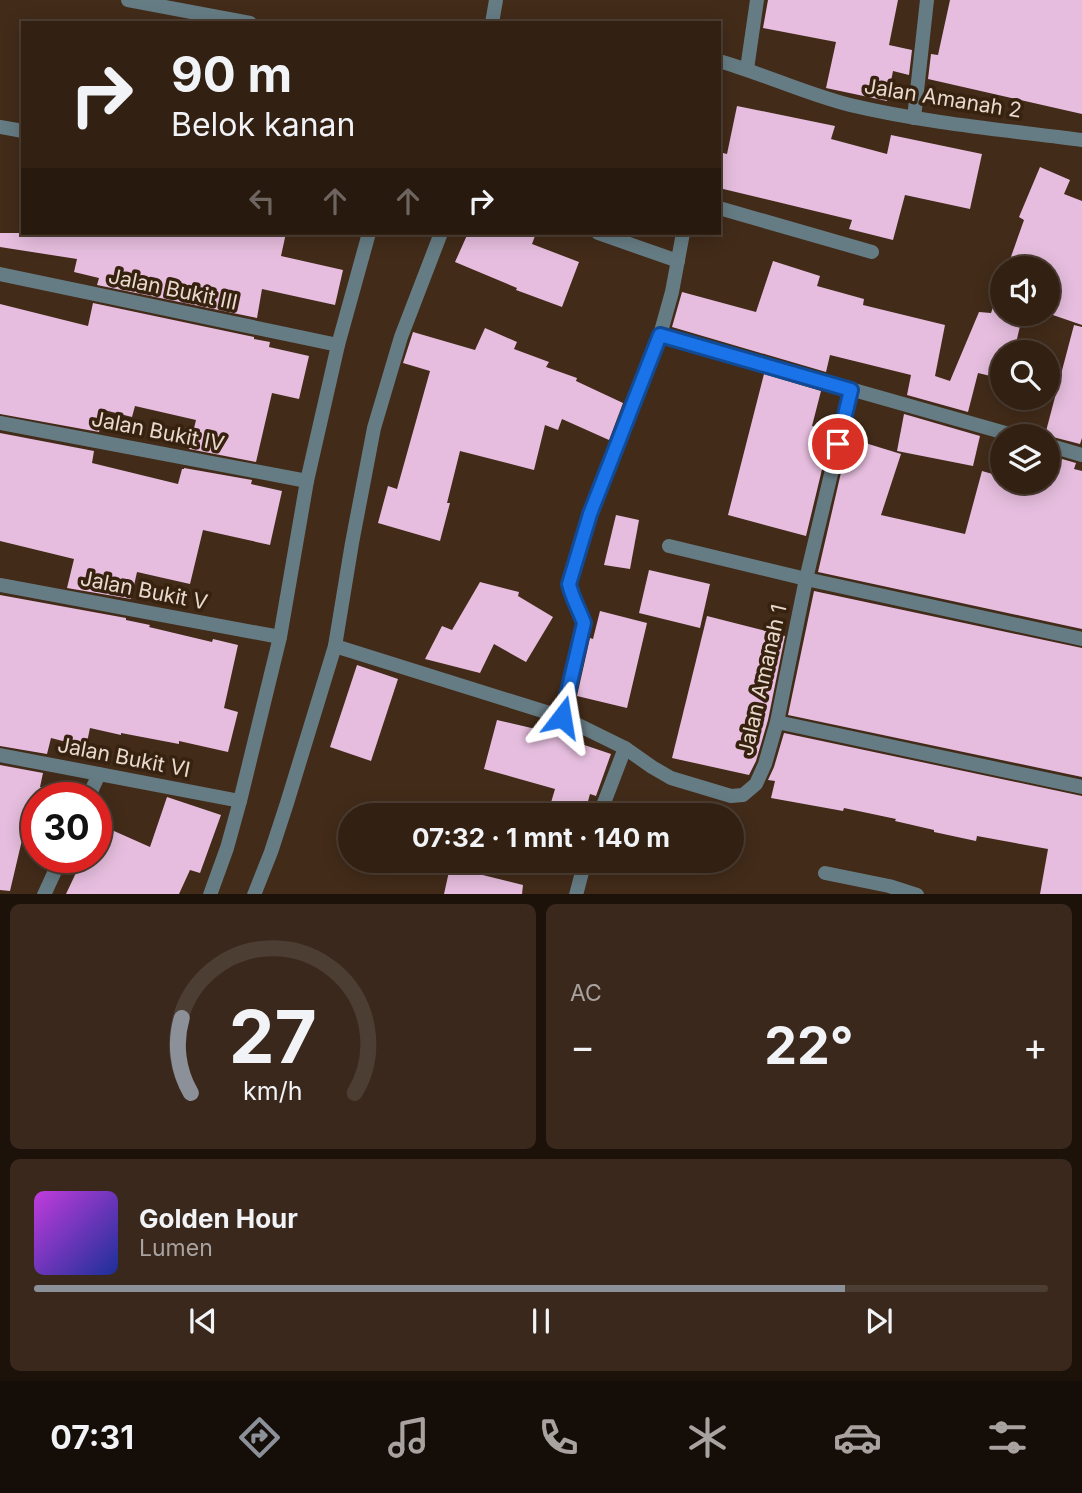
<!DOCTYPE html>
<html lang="id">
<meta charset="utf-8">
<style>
:root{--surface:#322013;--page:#3a281c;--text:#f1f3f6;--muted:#a8a3a0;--line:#4d3e33;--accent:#8c9099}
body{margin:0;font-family:Inter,sans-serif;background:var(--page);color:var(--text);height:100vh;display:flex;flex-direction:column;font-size:26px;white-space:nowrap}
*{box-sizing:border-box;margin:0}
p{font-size:23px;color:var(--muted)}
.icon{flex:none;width:38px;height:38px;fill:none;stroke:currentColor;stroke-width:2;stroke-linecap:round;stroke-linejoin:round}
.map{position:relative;height:894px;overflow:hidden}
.sheet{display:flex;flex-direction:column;gap:10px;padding:10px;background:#1c120a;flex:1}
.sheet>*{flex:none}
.hud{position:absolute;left:21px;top:21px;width:700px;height:214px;border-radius:0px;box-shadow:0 4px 18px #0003,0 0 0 2px var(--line);background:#322013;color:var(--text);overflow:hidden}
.tools{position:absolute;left:990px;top:256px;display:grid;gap:14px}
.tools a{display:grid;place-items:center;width:70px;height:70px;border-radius:50%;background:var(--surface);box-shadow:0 4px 18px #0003,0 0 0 2px var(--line);font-size:35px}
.speed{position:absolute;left:21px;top:782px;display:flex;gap:14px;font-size:35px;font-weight:700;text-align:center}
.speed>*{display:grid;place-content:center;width:91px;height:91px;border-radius:50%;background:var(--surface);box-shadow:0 4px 18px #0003,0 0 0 2px var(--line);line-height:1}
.speed .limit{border:10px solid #d22;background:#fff;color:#111}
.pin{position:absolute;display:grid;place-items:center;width:60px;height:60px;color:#fff;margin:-30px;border:4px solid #fff;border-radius:50%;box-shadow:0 2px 7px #0007}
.me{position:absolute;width:77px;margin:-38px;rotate:14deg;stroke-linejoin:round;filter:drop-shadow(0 0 5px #0008)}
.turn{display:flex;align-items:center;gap:24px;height:147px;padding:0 35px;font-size:32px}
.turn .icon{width:91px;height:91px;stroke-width:2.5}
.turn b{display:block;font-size:49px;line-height:60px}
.lanes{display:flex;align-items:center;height:66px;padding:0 35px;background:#0003;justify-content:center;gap:35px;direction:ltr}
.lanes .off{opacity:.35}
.big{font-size:52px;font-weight:700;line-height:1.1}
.sheet .tile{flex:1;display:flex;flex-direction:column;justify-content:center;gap:10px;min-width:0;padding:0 24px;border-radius:10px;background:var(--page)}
.sheet .dial{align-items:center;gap:0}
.dial svg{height:182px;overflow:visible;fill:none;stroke:var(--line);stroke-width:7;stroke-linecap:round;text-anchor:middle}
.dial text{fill:var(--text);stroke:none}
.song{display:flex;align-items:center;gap:21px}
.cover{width:84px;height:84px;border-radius:10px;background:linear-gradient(135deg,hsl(290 70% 55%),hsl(230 70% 35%))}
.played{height:7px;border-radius:4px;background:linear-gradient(90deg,var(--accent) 80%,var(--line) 80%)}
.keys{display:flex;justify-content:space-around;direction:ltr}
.heat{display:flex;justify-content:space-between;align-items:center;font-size:38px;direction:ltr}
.sheet .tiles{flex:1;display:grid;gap:10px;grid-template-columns:1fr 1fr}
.tile:last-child{grid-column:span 2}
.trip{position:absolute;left:338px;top:803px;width:406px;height:70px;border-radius:35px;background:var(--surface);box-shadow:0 4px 18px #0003,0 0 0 2px var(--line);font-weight:700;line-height:70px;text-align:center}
.menu{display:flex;height:112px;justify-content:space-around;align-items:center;background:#140d08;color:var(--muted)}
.menu .icon{width:49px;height:49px}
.menu .selected{color:var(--accent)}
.menu b{font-size:32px;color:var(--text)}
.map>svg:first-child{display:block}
</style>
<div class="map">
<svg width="1082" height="895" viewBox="0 0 1082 895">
<rect width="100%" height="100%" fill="#422b19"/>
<g fill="#e6bdde">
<path d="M768 0H898L889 45 912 50 909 75 893 71 887 101 826 88 836 42 763 28Z"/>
<path d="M950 0H1082V114L928 79 931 54 938 55Z"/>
<path d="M737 106 835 126 831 139 887 154 891 135 982 154 970 209 905 195 893 240 849 229 852 220 719 188V152L727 154Z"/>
<path d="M1040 167 1070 180 1064 194 1082 201V325L1047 313H1048V268H1007L1024 220 1019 217Z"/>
<path d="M0 233H286L281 256 343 270 335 305 262 289 257 318 97 285 99 278 74 272 77 259 0 247Z"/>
<path d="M468 233H536L532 244 579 262 562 307 516 290 517 288 455 262Z"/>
<path d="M773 261 820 276 817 286 864 299 863 305 945 325 935 376 950 381 979 312 991 313 1003 279V313H1023L1014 352H1003V379L978 373 968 412 907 395 911 375 830 355 826 372 672 327 682 292 756 312Z"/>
<path d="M93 303 254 337V339L270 342 269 347 309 356 299 399 272 393 256 462 189 449 196 420 135 406 132 417 104 410 99 432 0 414V304L88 326Z"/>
<path d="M1074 325 1082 327V438L1080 444 1045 435Z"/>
<path d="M485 328 517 342 514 349 549 362 546 367 577 378 576 381 623 403 609 440 562 419 558 430 545 425 534 470 460 451 447 503H450L440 541 378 523 388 486 397 489 430 371 403 363 413 332 475 350Z"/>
<path d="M764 374 821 391 812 426 831 432 806 536 728 515Z"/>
<path d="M904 414 980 436 973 466 897 451Z"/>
<path d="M0 433 94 451 92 463 178 484 182 469H184V468L252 480 251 484 282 491 270 545 203 530 190 584 137 572 131 599 67 588 74 559 0 541Z"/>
<path d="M849 438 901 454 881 515 965 534 982 471 1003 477V481H1048V455L1076 463 1074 469 1082 471V629L818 572Z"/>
<path d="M616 515 639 520 630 569 604 565Z"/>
<path d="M649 570 710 584 700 628 639 613Z"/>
<path d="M480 582 519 592 518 596 553 617 526 662 494 644 480 673 425 659 442 626 452 630Z"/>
<path d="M814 591 1082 648V777L788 715Z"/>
<path d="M0 595 126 618V620L150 625 149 627 212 642 213 639 238 645 224 708 238 712 228 752 179 741V744L121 733V735L90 728 86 747 51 738 47 754 0 746Z"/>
<path d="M600 611 647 623 627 708 577 696 590 638 593 639Z"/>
<path d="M707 616 785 636 768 720 756 761 749 775 672 758Z"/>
<path d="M357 665 398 679 371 761 330 747Z"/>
<path d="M497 720 540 730 611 754 596 796 590 794 584 816H547L555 789 484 769Z"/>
<path d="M784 733 1082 796V894H1040L1048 849 977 836 976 841 934 832V830L895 821 896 819 844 808 843 811 771 798 775 781 768 780 774 767Z"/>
<path d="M0 765 43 773 40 787 44 788 41 798H37V818L31 842 22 840 10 891 0 890Z"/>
<path d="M167 797 221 815 200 873 190 870 179 894H66L83 858H96V823L150 847Z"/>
<path d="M450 867 523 885 522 894H444Z"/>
</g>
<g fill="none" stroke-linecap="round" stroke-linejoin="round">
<g stroke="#667c84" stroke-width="14">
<path d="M128 0 250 23"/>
<path d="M492 23 496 0"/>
<path d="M719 61C764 74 806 94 850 105 926 123 1005 130 1082 140"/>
<path d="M747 69 757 0"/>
<path d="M914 118 927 0"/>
<path d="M0 127 23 131"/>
<path d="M719 208 872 252"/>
<path d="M598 233 678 261"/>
<path d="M0 274 338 345"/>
<path d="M660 335 1016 436"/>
<path d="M0 423 307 481"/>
<path d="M1048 445 1082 455"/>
<path d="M669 546 806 579 1082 639"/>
<path d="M0 585 280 637"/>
<path d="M335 646 562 717 625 748 652 767 671 778 731 796 743 795 756 784 765 764 777 722 806 579 851 390"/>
<path d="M562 717 584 623C579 609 572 598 569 584L590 515 660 335 672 292 683 233"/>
<path d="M777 722 1082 787"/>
<path d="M0 755 240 801"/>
<path d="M88 798 99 774"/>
<path d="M599 816 625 748"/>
<path d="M825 873 889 886 917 895"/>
<path d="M44 895 61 858"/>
<path d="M210 895 227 848 240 801 280 637 307 481 338 345 369 233"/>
<path d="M254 895 271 852 287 803 335 646 352 543 374 428 401 337 441 233"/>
<path d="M576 895 585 861"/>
</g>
</g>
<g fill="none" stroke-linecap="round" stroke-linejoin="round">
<g stroke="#114b97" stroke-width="18">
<path id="route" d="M562 717 584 623C579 609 572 598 569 584L590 514 660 335 851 390 838 444"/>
</g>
<use href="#route" stroke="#1a73e8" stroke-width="12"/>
</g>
<g text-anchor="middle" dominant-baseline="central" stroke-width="7" stroke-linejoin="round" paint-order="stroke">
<g font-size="21" fill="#e9dacf" stroke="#37210f">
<text transform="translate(943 98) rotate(9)">Jalan Amanah 2</text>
<text transform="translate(173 289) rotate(12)">Jalan Bukit III</text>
<text transform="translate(158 431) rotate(11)">Jalan Bukit IV</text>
<text transform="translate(144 590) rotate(11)">Jalan Bukit V</text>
<text transform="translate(762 680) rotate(-77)">Jalan Amanah 1</text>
<text transform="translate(124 757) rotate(11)">Jalan Bukit VI</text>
</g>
</g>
</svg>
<div class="tools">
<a><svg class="icon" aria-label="sound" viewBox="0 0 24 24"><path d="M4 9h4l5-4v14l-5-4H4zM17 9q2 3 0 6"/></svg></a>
<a><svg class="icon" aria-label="search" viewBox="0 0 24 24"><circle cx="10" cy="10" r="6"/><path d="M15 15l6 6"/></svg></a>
<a><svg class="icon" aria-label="layers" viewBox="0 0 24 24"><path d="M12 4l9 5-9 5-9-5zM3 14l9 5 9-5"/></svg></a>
</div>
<div class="speed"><div class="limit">30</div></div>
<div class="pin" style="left:838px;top:444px;background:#d93025"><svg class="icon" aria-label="arrive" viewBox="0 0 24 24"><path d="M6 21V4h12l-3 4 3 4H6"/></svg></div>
<svg class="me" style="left:562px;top:717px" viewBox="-20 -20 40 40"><path d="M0-17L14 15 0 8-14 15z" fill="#1a73e8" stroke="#fff" stroke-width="4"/></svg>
<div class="trip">07:32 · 1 mnt · 140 m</div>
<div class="hud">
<div class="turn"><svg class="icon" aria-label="right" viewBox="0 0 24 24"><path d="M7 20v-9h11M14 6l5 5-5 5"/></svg><div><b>90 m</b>Belok kanan</div></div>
<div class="lanes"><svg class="icon off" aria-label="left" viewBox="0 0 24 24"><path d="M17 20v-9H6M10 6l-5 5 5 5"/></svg><svg class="icon off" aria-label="ahead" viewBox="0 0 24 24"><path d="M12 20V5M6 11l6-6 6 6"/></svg><svg class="icon off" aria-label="ahead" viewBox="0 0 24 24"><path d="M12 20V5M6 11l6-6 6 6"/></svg><svg class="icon" aria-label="right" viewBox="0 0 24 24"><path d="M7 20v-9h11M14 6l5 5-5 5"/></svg></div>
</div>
</div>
<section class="sheet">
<div class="tiles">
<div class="tile dial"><svg viewBox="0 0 100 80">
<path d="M14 69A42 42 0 1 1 86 69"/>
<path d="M14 69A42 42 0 0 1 10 36" stroke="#8c9099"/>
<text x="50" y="56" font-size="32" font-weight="700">27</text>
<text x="50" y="72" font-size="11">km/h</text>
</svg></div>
<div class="tile"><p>AC</p>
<div class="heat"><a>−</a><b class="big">22°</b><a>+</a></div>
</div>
<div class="tile">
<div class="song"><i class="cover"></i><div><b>Golden Hour</b><p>Lumen</p></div></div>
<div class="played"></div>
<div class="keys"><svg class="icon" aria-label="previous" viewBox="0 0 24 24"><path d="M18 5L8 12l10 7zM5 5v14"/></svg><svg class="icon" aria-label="pause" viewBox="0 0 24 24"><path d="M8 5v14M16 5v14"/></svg><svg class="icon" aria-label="next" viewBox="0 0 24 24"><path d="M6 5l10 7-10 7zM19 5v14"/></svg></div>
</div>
</div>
</section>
<nav class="menu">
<b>07:31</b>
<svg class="icon selected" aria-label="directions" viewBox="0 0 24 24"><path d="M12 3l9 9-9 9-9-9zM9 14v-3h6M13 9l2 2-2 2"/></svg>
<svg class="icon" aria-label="music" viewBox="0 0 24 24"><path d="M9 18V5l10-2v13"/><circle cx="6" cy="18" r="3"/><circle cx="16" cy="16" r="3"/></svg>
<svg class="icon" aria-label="phone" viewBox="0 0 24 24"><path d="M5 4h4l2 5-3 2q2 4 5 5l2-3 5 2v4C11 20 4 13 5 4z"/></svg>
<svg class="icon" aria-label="climate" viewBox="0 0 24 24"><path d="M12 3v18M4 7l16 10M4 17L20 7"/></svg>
<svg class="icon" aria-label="car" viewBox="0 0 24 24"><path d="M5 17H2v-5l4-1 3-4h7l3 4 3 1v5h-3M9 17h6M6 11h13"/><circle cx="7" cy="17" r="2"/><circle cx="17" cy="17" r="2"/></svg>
<svg class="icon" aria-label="filters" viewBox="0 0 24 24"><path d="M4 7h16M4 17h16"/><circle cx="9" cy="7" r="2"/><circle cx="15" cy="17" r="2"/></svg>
</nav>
